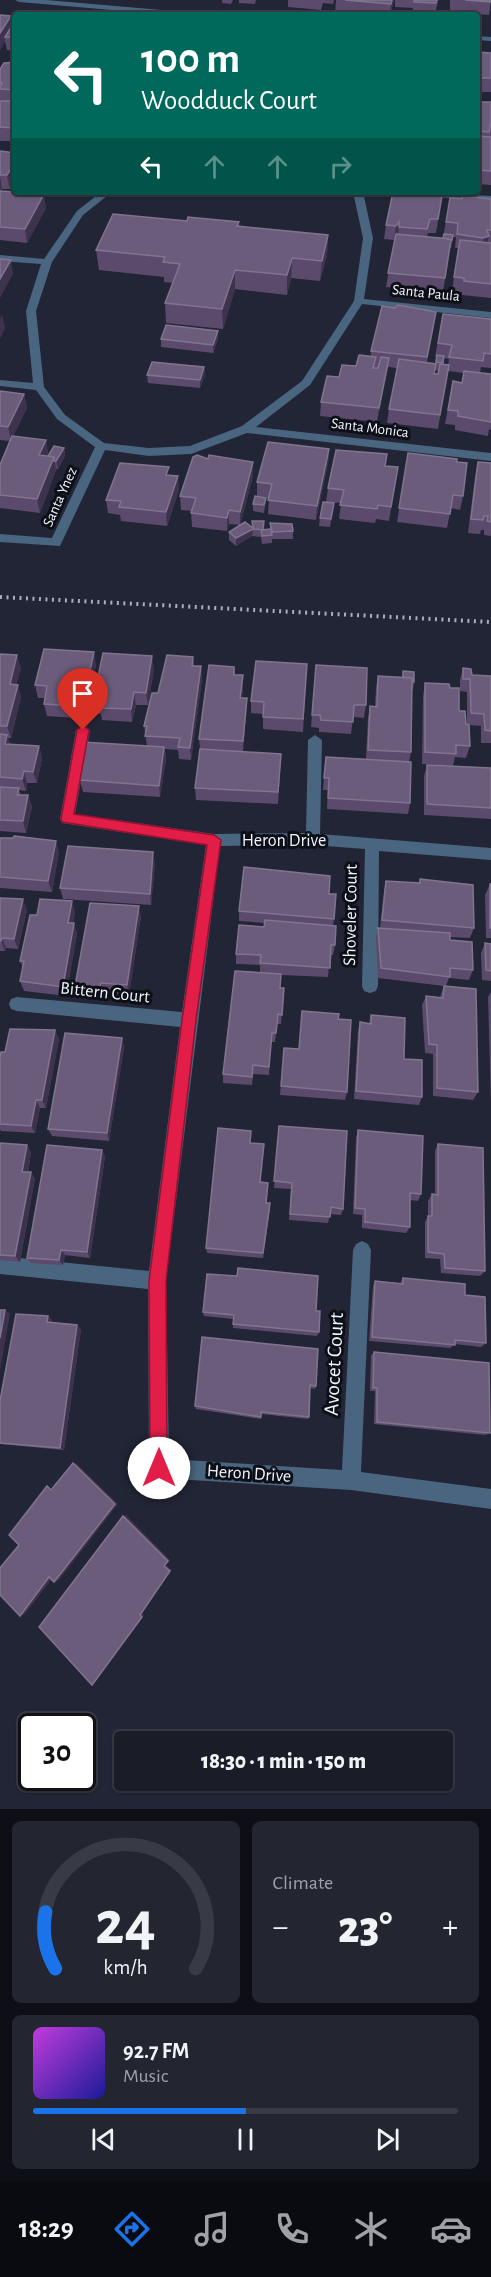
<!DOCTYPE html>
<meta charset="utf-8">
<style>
:root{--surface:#1a1c28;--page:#232530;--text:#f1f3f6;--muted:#9fa1a8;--line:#383a45;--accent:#1a73e8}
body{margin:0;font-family:"Alegreya Sans",sans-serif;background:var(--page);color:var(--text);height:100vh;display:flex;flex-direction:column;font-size:22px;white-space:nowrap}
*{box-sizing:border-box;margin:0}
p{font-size:20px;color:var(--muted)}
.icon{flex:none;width:33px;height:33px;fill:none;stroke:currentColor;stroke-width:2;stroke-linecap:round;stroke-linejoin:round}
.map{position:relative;height:1809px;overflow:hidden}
.details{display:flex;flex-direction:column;gap:12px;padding:12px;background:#0e0f16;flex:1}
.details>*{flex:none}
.hud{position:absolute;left:12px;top:12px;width:468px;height:183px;border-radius:6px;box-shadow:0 2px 4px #0004,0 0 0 2px var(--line);background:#00695c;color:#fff;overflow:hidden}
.speed{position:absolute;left:18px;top:1713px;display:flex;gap:12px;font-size:30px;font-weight:700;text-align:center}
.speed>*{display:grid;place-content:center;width:78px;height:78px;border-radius:50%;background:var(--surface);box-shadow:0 2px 4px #0004,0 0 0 2px var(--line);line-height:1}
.speed .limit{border:3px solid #111;border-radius:9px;background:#fff;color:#111}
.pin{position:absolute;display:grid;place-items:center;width:51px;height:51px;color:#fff;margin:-62px -26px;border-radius:50% 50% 50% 0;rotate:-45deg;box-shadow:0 0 6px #0007}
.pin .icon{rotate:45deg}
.me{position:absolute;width:66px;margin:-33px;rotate:0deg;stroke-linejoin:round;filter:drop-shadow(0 0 4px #0008)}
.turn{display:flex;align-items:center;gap:21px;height:126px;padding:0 30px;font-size:27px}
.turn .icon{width:78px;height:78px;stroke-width:2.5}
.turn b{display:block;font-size:42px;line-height:51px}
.lanes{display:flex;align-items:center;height:57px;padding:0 30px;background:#0003;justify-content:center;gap:30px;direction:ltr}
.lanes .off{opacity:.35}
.big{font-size:45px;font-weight:800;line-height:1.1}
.details .card{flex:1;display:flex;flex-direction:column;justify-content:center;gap:9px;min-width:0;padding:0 21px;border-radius:9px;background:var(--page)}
.details .dial{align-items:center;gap:0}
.dial svg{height:156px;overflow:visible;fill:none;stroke:var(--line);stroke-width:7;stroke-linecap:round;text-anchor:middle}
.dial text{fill:var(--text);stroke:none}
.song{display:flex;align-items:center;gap:18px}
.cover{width:72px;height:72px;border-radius:9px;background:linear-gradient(135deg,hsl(290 70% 55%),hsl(240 70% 35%))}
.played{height:6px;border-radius:3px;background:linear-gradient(90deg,var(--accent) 50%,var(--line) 50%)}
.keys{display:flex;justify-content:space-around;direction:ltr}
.heat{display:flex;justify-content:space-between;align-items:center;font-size:33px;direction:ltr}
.details .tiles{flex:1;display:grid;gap:12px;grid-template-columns:1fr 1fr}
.card:last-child{grid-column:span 2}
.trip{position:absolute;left:114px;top:1731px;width:339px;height:60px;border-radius:6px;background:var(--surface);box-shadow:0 2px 4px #0004,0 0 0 2px var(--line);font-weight:800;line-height:60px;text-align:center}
.tab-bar{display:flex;height:96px;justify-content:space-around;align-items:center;background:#0a0b10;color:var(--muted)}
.tab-bar .icon{width:42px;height:42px}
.tab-bar .active{color:var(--accent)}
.tab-bar b{font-size:27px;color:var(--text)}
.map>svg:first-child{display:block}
</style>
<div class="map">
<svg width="491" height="1809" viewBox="0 0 491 1809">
<rect width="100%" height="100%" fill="#222535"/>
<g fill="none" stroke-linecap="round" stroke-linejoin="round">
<g fill="#496580" fill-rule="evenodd">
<path d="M101 192H112L83 215 52 262 36 311 44 387 65 415 104 443 149 448 190 446 242 426 302 381 354 301 363 238 353 192H363L373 238 364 299 491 312V318L362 304 310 385 256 427 491 453V461L247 433 191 454 149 456 105 450 60 546 0 542V534L52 538 95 447 57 419 36 390 0 386V380L33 383 26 311 41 264 0 261V255L44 259 77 211Z"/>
<path d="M413 192 491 196V202L418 195Z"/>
<path d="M83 725 90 730 75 814 214 834 306 833 308 740 315 735 322 740 320 834 491 848V860L379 851 378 986 376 991 370 993 364 991 362 986 365 849 313 845 220 846 166 1281 169 1459 342 1470 353 1250 356 1244 362 1241 368 1244 371 1250 361 1472 491 1489V1509L351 1490 159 1478 152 1475 149 1468 148 1289 0 1274V1256L149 1271 180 1027 17 1011 11 1009 9 1004 11 999 17 997 182 1012 206 845 62 823 60 819 76 730Z"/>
</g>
<g fill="#496580" fill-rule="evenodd">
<path d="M15 0H46L197 13 201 15H170L19 2Z"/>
<path d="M477 36 491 37V41L477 40Z"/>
</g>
<path stroke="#acaebb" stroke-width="4" stroke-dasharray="2 4.5" stroke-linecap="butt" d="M0 597 491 622"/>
</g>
<g fill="#5b4a6b" fill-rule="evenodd">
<path d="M222 0H233L231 4 222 3Z"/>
<path d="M239 0H256L255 4 239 3Z"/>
<path d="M288 0H334L333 4 323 3 321 10 288 7Z"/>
<path d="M336 0H394L390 15H366L335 13Z"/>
<path d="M395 0H438L435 15H412L413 8 395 7Z"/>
<path d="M450 0H491L489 15 450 12Z"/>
<path d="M0 15 11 16 12 25 15 21V51L7 50 5 41 0 50Z"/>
<path d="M477 52 491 53V92H477Z"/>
<path d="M15 62V141H0V69Z"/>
<path d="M477 102H491V137H489H491V185L477 184Z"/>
<path d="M0 151 15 153V180L10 189H2L1 191 12 192 15 185V192H26L46 208 27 243 0 240Z"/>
<path d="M442 196 436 233H428L427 237 443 238 450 198 491 199V298L462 295V292L452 291 458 248H455L456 237H453L451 248H450L443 292 386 287 394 240 384 239 386 225Z"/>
<path d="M187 221 239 222V227L328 235 327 255 320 281 291 278 287 295 235 289 223 329 166 323 165 303 173 283 164 282V277L99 270 96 250Z"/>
<path d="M443 314 491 319V368L481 367 480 373 491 374V430L489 429 488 436 455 430V425L445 424 453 381 462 382 464 373 448 371 438 429 387 423 389 409 397 368 388 367 377 422 320 416 321 402 339 377 371 356V351L434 326 427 362 435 364 436 357H435ZM444 358 449 359 448 365 443 364ZM435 370 439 371 438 374H435Z"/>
<path d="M161 339H218L213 353 161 347Z"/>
<path d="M204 367 205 375 200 388 148 383 147 375Z"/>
<path d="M0 391 24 394 27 408 13 436 46 440 48 454 47 456 64 448 65 456 58 469H56V470L40 513 0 508V465L10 441 0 440Z"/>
<path d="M329 449 328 463 316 520 268 514 269 498 257 496V482Z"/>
<path d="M408 453 457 462 463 496 460 510 451 508 447 528 397 522Z"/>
<path d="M387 454 385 466 398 467 389 521 376 519 375 523 339 519 341 503 326 502 328 488Z"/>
<path d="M478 462 491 463V536L484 535V530H481L480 534 468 533 475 476Z"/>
<path d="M169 475 179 490 167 526 121 521 120 515 108 513 106 500Z"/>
<path d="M253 476 240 525 229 524 227 531 192 527 191 513 192 511 181 510 180 496Z"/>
<path d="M266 498 264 513 253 511V504Z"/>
<path d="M334 503 330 527 319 526 320 518Z"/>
<path d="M270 523 293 531V539H272V543L262 544 261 537 252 536 236 546 229 540V532L253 528 263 530 270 529Z"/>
<path d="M0 654 21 668 16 685 21 697 11 738H8L10 744 39 746 42 758 37 783H27L26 791 19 790 21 795H28L32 807 26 833 0 831Z"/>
<path d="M193 657 194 666H201L202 679 191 760 179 759 178 750 165 749 166 759 160 797 83 792 80 780 81 775 78 763 147 746 144 726 158 693Z"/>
<path d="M307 664 303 732 263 729V714L251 713V701Z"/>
<path d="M96 665 86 713 78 712 77 718 47 716 44 704 45 698H38L35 685Z"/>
<path d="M316 665 366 705 364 718 353 717 351 734 319 732V728L311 727Z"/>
<path d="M234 667 235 675 243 688 242 698H247L246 711 243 752 281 754 278 804 196 800 195 788 200 749 199 739Z"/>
<path d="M463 668 472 675 491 676V743H481V726L469 725 470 746 466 758 455 757 453 766 422 764 423 696 425 683 450 688 466 724 467 725V692L460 691V680Z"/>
<path d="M154 669 148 705H136L132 722 102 720 101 714 96 713 93 701Z"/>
<path d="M403 671 414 682 413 690H412L411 752 409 762 410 803 408 814 327 809 328 790H323L326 757 366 759 368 718 370 706H375L376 688 378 676 402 677Z"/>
<path d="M427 765 491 768V819L424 815V776Z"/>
<path d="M0 838 59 852 52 892 0 888Z"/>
<path d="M155 863 151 905 63 899 60 888Z"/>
<path d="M420 879 474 928 470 938 450 937V940L473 970 469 980 449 978 446 986 478 1092 473 1100 433 1096V1054L425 1053 422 1005 426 996 440 997 444 986 378 978 376 938 378 928H380L384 891 386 881 419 883Z"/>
<path d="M490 884H491V938H486L485 895Z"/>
<path d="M329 894 334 919 333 926 335 945 333 955H330L328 977 281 975 280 988H284L281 1024H277L275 1042H271L269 1075 253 1074 252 1085 223 1083V1074L260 973V965L236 964V954L264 927 265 923 239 921V911Z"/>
<path d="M0 898 27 910 18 949 6 948 5 951H0Z"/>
<path d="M75 912 73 923H74L77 934 66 996 24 991 20 981 23 967 20 961 37 915Z"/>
<path d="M141 916 129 994 104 993 103 997 78 996 75 986Z"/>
<path d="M485 943 491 944V981L482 980 481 953Z"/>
<path d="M491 992V1103L488 997Z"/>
<path d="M371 1015 404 1059 422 1097 419 1105 354 1099 358 1031 360 1022 369 1023Z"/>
<path d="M338 1019 347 1092 345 1100 280 1095 284 1048 298 1049Z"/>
<path d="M122 1038 124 1047 109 1141 52 1136 48 1129Z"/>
<path d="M59 1039 46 1108H40L35 1133 1 1131 0 1129V1058L5 1052Z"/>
<path d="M279 1126 343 1209 341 1215 330 1214 328 1223 289 1220 291 1189 274 1188Z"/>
<path d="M358 1130 421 1194 418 1201 410 1200V1227L406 1233 362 1228V1215L353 1214 356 1138Z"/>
<path d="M250 1143 266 1203 270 1209 263 1258 207 1253 206 1248Z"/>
<path d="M438 1144 485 1271 480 1276 441 1273 440 1259 425 1258V1222L428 1216V1201L432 1194 435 1195V1151Z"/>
<path d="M27 1145 31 1153 28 1172 35 1178 20 1262 0 1260V1255Z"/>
<path d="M102 1150 105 1157 90 1258 65 1255 63 1265 31 1263 27 1258Z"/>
<path d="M403 1278 465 1295 486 1343 481 1347 455 1344 450 1348 369 1341 373 1286 375 1281 400 1283Z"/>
<path d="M316 1311 319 1332 317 1336 233 1328V1319L204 1316 203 1312Z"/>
<path d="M48 1316 52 1320 51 1323 81 1329 64 1450 0 1444V1401Z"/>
<path d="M202 1337 316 1386 315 1389 310 1388 309 1417 308 1419 261 1414V1419L196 1409 195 1406Z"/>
<path d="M374 1352 490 1433 485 1435 374 1424 375 1391H370L371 1355Z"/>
</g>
<g fill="#3e334f">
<path d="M392 0H394L390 15 391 4Z"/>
<path d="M11 16 13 29 5 37V41L0 50V33Z"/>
<path d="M15 162V180L10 189 7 175Z"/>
<path d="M0 176 2 189 0 193Z"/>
<path d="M44 194 46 208 27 243 25 229Z"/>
<path d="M399 222 398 236 394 240 396 226Z"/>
<path d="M328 235 327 255 320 281 322 261Z"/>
<path d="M489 236 486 250 481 252 483 238Z"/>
<path d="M292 258 291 278 287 295V275Z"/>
<path d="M11 260 13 274 0 298V279Z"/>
<path d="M235 270V289L223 329 222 309Z"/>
<path d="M2 314 5 328 0 339V319Z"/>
<path d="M218 331V339L213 353V345Z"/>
<path d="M389 358 387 372 377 422 379 408Z"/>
<path d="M204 367 205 375 200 388V380Z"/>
<path d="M24 394 27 408 11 441 8 427Z"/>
<path d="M46 440 48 454 42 469 39 455Z"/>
<path d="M64 448 65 456 58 469 56 461Z"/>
<path d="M329 449 328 463 316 520 317 506Z"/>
<path d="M54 457 56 470 40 513 37 499Z"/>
<path d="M253 462V476L240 525V512Z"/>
<path d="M178 476 179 490 167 526 166 512Z"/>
<path d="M229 510V524L227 531V518Z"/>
<path d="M253 529 252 536 236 546V538Z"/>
<path d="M94 652 96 665 86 713 84 700Z"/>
<path d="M17 655 21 668 13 697 10 684Z"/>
<path d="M152 656 154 669 148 705 146 693Z"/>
<path d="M201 666 202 679 191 760 190 748Z"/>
<path d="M243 675V688L240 710V698Z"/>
<path d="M18 685 21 697 11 738 7 726Z"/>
<path d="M134 692 136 705 132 722 131 709Z"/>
<path d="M247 698 246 711 243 753V741Z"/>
<path d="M75 700 78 712 77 718 74 706Z"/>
<path d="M7 735 11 747 5 744Z"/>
<path d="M39 746 42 758 37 783 33 772Z"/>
<path d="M164 747 166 759 160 797 159 786Z"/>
<path d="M24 771 27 783 26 791 22 779Z"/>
<path d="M28 795 32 807 26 833 23 821Z"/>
<path d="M56 841 59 852 52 892 48 881Z"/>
<path d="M153 852 155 863 151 905 150 894Z"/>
<path d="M23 899 27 910 18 949 14 939Z"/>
<path d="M72 901 75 912 71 933 68 923Z"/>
<path d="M139 906 141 916 129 994 127 985Z"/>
<path d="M74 923 77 934 66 996 63 987Z"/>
<path d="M2 938 6 948 5 951 1 941Z"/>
<path d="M101 983 104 993 103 997 100 988Z"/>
<path d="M55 1030 59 1039 46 1108 42 1100Z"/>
<path d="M122 1038 124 1047 109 1141 107 1133Z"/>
<path d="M36 1100 40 1108 35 1133 31 1126Z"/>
<path d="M27 1145 31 1153 27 1179 22 1172Z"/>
<path d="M102 1150 105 1157 90 1258 87 1252Z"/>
<path d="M31 1172 35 1178 20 1262 15 1256Z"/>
<path d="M61 1250 65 1255 63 1265 59 1260Z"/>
<path d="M5 1310 10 1314 0 1371V1338Z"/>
<path d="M48 1316 52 1320 51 1326 47 1322Z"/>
<path d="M77 1325 81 1329 64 1450 60 1448Z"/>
<path d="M73 1463 77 1464 118 1504 59 1580 54 1582Z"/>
<path d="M126 1515 170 1560 166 1565 172 1570 142 1612 144 1615 92 1685 140 1615 164 1566 123 1516Z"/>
<path d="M54 1576 25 1614 20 1616 49 1577Z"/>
</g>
<g fill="#6b5c7b" stroke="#807490" stroke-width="1.5">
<path d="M345 0H392L391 4Z"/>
<path d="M414 0H437L436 3 414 2Z"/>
<path d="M465 0H491V2Z"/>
<path d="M0 15 11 16 0 33Z"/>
<path d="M15 21V37H5Z"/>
<path d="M477 52 491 53V78H477Z"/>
<path d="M15 62V90L0 89V86L2 83H0V69L4 63Z"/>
<path d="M14 95H15V128L0 127V102L1 101H10Z"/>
<path d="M477 102H491V123L489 132 477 131Z"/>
<path d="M477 136 491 137V171L477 170Z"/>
<path d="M0 151 15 153V162L7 175H0Z"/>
<path d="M0 191 44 194 25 229 0 227Z"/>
<path d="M393 192H405L442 196 438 219H430L427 229 399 227V222L396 226 386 225Z"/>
<path d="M463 196 491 199V230H487L489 236 483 238 457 234 458 223 446 222 450 198 462 199Z"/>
<path d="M113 214 187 221 188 217 239 222 237 226 328 235 322 261 292 258 287 275 235 270 222 309 165 303 180 264 163 262 165 257 96 250Z"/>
<path d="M396 234 451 239 445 278 388 273Z"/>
<path d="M444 234 453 235 452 240 443 238Z"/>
<path d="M460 240 491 243V284L464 281V278L454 277Z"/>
<path d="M0 259 11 260 0 279Z"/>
<path d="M398 305 436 312 427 357 371 351 382 306 395 308Z"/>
<path d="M443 314 491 319V354L484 353 483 361 449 357 452 345 438 343Z"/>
<path d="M166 325 218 331 213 345 161 339Z"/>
<path d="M359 355 376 357 373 368H378L381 357 389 358 379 408 321 402 327 376 339 377 342 365 356 366Z"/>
<path d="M437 355 444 356 443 363 436 362Z"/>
<path d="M399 359 436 364 434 374H438L440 364 449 365 440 415 389 409Z"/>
<path d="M152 362 204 367 200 380 147 375Z"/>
<path d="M464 371 491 374V422L458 416V411L448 410 453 381 462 383Z"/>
<path d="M0 391 24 394 8 427 0 426Z"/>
<path d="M12 436 46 440 39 455 54 457 37 499 0 495V465Z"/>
<path d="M268 442 329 449 317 506 268 500 272 484 257 482Z"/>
<path d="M54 446 64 448 56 461H54V457L48 456Z"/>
<path d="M336 450 387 454 385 466 398 467 391 507 378 505 377 509 340 505 344 490 328 488Z"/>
<path d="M408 453 457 459V462L467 463 463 496 453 495 450 514 399 508Z"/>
<path d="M197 455 208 459 209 455 253 462 240 512 229 510 227 518 191 513 196 498 180 496 193 457Z"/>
<path d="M478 462 491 463V522L487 521 488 516H484L483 520 471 519Z"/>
<path d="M120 463 169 467 166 475 178 476 166 512 119 507 121 501 106 500Z"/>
<path d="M255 496 266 498 264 505 253 504Z"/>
<path d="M323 502 334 503 331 519 320 518Z"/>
<path d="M252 521H264L263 530 253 529 236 538 229 532 245 522 253 528Z"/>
<path d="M270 523 292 524 293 531 272 532Z"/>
<path d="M271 529 272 535 262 536 261 530Z"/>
<path d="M44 649 94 652 84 700H75L74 706 44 704 47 686 35 685Z"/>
<path d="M103 653 152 656 146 693 134 692 131 709 100 708 102 701H93Z"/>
<path d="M0 654 17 655 10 684 18 685 7 726H0Z"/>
<path d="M167 655 193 657 192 666H201L190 748 178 747 180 738 145 736 147 726H144L152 693H158Z"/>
<path d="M256 661 307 664 303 719 263 717 264 702 251 701Z"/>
<path d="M209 665 234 667V675H243L240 698H247L243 741 199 739Z"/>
<path d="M316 665 367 668 366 705H354L353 722 321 720 320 715H312Z"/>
<path d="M463 668 471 669 472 675 491 676V731L485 730 484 714 471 713 470 679H463Z"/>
<path d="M403 671 414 672V682H412V678L403 677Z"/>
<path d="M378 676 412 678 411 752 368 750 370 706 377 707Z"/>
<path d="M425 683 449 684 450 688H459V711H465L466 724 469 725 470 746 456 745V754L425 752Z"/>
<path d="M0 734 7 735 5 744 39 746 33 772 24 771 22 779 0 777Z"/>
<path d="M82 742 164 747 159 786 80 780 83 763H78Z"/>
<path d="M200 749 281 754 278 792 195 788Z"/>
<path d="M326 757 411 762 410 803 328 798 329 778H324Z"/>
<path d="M427 765 491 768V808L427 804Z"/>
<path d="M0 787 19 788 17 795H28L23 821 0 820Z"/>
<path d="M14 836 56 841 48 881 0 877V838H13Z"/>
<path d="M68 846 153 852 150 894 60 888Z"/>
<path d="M244 867 330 876 329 894H336L334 919 239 911Z"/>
<path d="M420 879 473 885 474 928 382 920 386 881 420 883Z"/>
<rect x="490" y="884" width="1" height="44"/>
<path d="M0 898 23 899 14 939 2 938 1 941H0Z"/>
<path d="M40 899 72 901 68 923H74L63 987 20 981 24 961H20L30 915H37Z"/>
<path d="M90 903 139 906 127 985 101 983 100 988 75 986Z"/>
<path d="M265 920 336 926 335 945H331L330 968 260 963 261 955 236 954 239 925 264 927Z"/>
<path d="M378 928 450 933V940L472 942 473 970 450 968V977L381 968Z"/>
<path d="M485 943 491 944V971L486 970Z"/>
<path d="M235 971 281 974 280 988H284L282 1015 278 1014 276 1033H272L269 1067 253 1065 252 1077 223 1074Z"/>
<path d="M444 986 476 989 478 1092 437 1088V1045L429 1044 426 996 443 998Z"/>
<path d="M302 1011 339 1014 338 1019 351 1020 347 1092 281 1086 284 1048 299 1049Z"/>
<path d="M371 1015 405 1018 404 1059 422 1060V1097L356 1091 360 1022 371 1024Z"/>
<path d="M10 1029 55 1030 42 1100H36L31 1126 0 1124V1058L1 1052H5Z"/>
<path d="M65 1033 122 1038 107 1133 48 1129Z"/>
<path d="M279 1126 347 1131 343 1209 331 1207 330 1217 290 1214 292 1183 274 1181Z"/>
<path d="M218 1128 251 1131 250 1143 264 1144 260 1182 268 1183 266 1203H270L263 1253 206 1248Z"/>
<path d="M358 1130 423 1136 421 1194 410 1193V1227L365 1222V1209L355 1208Z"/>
<path d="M0 1143 27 1145 22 1172H31L15 1256 0 1255Z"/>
<path d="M438 1144 483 1148 485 1271 445 1268 444 1254 428 1252V1216H432V1194L438 1195Z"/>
<path d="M47 1145 102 1150 87 1252 61 1250 59 1260 27 1258Z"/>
<path d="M238 1268 318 1276 316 1311H320L319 1332 233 1324 234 1315 203 1312 207 1274 237 1276Z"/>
<path d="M403 1278 465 1284V1295L485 1297 486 1343 455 1340V1345L372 1337 375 1281 403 1284Z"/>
<path d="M0 1310H5L0 1338Z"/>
<path d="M16 1314 48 1316 47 1322 77 1325 60 1448 0 1443V1401Z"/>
<path d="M202 1337 318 1349 316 1386 310 1385 309 1417 261 1412V1417L195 1406Z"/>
<path d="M374 1352 489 1363 490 1433 377 1422V1388H373Z"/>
<path d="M73 1463 115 1504 54 1582 49 1577 20 1616 0 1595V1568L19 1545 9 1535 47 1486 51 1490Z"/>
<path d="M123 1516 168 1561 164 1566 170 1571 140 1615 142 1617 92 1685 39 1627Z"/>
</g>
<path fill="#e11d48" stroke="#92132f" stroke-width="1.5" d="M83 725 89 730 74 814 214 835 221 840 196 1020 166 1281 167 1468 165 1474 159 1477 152 1474 150 1468 149 1281 182 1020 207 845 62 822 61 819 77 730Z"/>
<g text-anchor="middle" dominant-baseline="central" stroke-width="6" stroke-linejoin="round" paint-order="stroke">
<g font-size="15" fill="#f1f3ff" stroke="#0d0f16">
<text transform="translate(426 293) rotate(6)">Santa Paula</text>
<text transform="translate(370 428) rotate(7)">Santa Monica</text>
<text transform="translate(60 497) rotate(-66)">Santa Ynez</text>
</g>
<g font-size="18" fill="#f1f3ff" stroke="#0d0f16">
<text x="284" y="841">Heron Drive</text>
<text transform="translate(351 915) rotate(-89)">Shoveler Court</text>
<text transform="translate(105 993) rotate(6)">Bittern Court</text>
<text transform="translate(249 1474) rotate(4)">Heron Drive</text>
</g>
<g font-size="21" fill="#f1f3ff" stroke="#0d0f16">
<text transform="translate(334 1364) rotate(-87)">Avocet Court</text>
</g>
</g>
</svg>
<div class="speed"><div class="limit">30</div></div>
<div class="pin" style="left:83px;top:730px;background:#d93025"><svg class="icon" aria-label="arrive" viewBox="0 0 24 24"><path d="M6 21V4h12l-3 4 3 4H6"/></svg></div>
<svg class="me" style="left:159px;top:1468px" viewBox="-20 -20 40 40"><circle r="19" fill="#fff"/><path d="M0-13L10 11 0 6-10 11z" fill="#e11d48"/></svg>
<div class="trip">18:30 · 1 min · 150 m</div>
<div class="hud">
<div class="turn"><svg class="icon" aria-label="left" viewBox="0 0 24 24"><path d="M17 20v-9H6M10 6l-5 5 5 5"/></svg><div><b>100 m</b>Woodduck Court</div></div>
<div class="lanes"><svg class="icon" aria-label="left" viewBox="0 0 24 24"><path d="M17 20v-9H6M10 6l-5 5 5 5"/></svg><svg class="icon off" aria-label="ahead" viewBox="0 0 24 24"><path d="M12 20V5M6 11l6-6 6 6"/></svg><svg class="icon off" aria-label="ahead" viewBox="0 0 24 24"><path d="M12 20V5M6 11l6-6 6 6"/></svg><svg class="icon off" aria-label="right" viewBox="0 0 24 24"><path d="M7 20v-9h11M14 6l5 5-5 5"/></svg></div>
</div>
</div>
<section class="details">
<div class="tiles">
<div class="card dial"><svg viewBox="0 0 100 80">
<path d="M14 69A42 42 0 1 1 86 69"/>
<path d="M14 69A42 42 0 0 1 9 40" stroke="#1a73e8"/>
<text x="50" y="56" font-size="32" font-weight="700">24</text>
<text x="50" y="72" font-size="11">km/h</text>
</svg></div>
<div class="card"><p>Climate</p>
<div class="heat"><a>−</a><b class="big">23°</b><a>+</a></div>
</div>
<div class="card">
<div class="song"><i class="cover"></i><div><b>92.7 FM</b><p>Music</p></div></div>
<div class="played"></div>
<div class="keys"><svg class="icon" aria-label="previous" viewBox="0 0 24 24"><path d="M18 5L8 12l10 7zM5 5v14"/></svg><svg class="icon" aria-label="pause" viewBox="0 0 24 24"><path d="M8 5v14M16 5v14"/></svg><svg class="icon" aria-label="next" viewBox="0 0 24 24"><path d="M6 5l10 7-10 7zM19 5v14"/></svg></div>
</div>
</div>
</section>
<nav class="tab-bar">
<b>18:29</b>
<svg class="icon active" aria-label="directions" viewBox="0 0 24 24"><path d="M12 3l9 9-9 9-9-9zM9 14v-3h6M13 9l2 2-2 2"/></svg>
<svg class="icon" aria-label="music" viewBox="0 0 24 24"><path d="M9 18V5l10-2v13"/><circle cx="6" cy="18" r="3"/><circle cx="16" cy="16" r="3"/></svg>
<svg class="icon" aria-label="phone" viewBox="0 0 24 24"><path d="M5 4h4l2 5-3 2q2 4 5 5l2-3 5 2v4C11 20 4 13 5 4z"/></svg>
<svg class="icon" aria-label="climate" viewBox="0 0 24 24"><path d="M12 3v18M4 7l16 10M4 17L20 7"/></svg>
<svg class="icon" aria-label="car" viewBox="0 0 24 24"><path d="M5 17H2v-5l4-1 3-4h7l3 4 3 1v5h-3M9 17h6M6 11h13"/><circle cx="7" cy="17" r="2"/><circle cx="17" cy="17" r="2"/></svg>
</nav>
